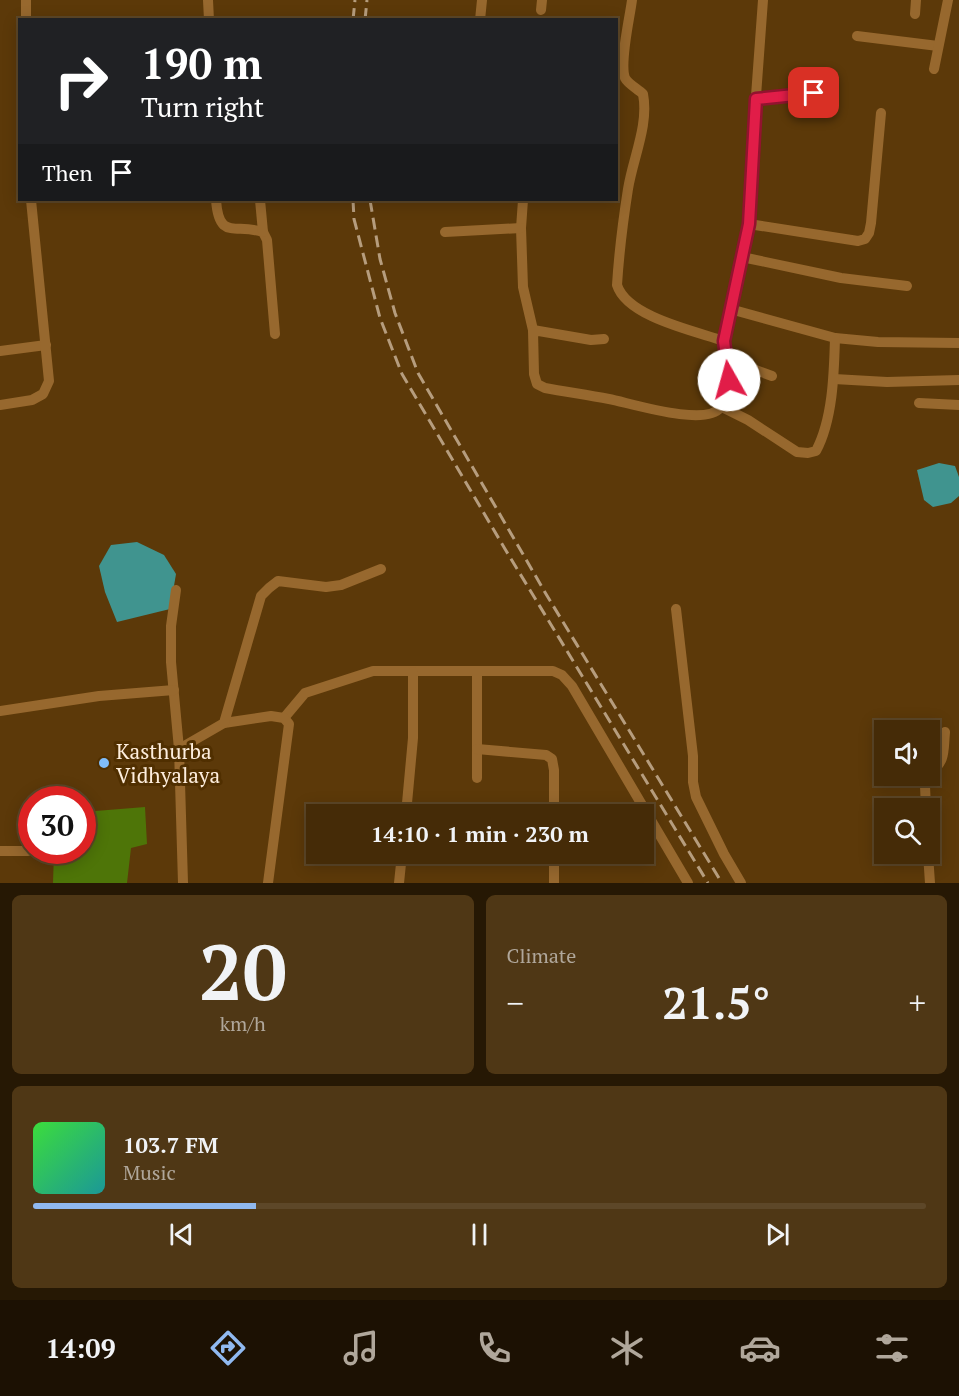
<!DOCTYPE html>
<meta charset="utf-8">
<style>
:root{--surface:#452b07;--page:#4f3715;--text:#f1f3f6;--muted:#b0a79b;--line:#5d4728;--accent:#90b9f0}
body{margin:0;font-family:"PT Serif",serif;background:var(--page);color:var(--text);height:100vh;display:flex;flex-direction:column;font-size:22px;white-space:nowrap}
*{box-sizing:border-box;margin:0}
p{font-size:20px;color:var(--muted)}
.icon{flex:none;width:33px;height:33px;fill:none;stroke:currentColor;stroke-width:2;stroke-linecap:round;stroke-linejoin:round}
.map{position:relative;height:883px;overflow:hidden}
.sheet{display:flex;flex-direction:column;gap:12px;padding:12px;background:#261804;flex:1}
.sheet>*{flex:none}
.hud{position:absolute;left:18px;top:18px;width:600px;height:183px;border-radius:0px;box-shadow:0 3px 15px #0003,0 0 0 2px var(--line);background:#202124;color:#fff;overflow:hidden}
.buttons{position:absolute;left:874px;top:720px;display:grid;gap:12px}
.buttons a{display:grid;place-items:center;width:66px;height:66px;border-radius:0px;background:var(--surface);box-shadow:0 3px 15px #0003,0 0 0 2px var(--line);font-size:30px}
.speed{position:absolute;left:18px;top:786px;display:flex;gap:12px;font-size:30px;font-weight:700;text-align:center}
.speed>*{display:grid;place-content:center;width:78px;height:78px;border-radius:50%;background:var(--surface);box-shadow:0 3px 15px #0003,0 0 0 2px var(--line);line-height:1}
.speed .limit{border:9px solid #d22;background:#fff;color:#111}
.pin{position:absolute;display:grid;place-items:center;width:51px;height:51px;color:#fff;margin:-26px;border-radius:12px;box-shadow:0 3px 9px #0006}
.me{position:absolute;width:66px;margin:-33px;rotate:353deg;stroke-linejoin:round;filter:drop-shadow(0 0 4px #0008)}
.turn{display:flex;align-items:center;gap:21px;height:126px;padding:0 24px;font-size:27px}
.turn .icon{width:78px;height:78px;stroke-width:2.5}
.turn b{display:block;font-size:42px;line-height:51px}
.then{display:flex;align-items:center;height:57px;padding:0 24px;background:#0003;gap:12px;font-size:22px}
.big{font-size:45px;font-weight:700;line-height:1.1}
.sheet .widget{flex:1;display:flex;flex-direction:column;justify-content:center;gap:9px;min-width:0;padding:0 21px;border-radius:9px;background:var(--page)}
.sheet .dial{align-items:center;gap:0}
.dial b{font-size:78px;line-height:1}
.song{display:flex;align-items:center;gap:18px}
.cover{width:72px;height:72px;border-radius:9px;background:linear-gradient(135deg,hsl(120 70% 55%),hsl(180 70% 35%))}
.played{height:6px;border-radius:3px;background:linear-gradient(90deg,var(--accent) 25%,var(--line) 25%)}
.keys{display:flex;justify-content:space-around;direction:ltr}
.heat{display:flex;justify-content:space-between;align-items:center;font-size:33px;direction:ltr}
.sheet .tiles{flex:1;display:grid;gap:12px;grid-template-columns:1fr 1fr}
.widget:last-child{grid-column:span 2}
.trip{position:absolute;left:306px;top:804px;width:348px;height:60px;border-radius:0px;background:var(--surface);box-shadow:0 3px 15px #0003,0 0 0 2px var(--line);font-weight:700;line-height:60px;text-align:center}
.menu{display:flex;height:96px;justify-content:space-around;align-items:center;background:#1c1103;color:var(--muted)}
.menu .icon{width:42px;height:42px}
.menu .current{color:var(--accent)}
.menu b{font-size:27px;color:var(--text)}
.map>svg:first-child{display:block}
</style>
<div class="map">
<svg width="959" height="883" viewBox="0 0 959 883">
<rect width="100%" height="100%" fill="#5c3909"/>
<path fill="#4e7508" d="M145 807 147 844 131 848 127 883H53L54 851 82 850 83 812Z"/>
<g fill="#40948f">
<path d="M939 463 955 466 959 477V496L951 503 933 507 924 500 917 470Z"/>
<path d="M137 542 164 555 176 574 170 609 117 622 105 592 99 566 111 545Z"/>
</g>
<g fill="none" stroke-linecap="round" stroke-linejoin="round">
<g stroke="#97682e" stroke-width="10">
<path d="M208 0 209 20"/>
<path d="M632 0C630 17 619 63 625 78 628 84 638 89 643 94 649 125 633 158 628 189 623 221 619 253 617 285 627 317 695 331 724 341L749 224 753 137 763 0"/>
<path d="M541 10 542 0"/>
<path d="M915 14 916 0"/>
<path d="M26 20V0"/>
<path d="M480 20 482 0"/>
<path d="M857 36 938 46"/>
<path d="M934 69 948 0"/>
<path d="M756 99 815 93"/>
<path d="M216 200C219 241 235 223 263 232L267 240 275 334"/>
<path d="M260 200 263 232"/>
<path d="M523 200 521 228 523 287 533 330"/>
<path d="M749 224 858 241 865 239 869 233 871 223 881 113"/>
<path d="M445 232 521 228"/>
<path d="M742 257 841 278 907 286"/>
<path d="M835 338 878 342 959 343"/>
<path d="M604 339 591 340 533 330 534 374 537 384 545 388C567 392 588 395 609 399 630 403 705 427 720 408 732 394 726 358 724 341"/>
<path d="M0 351 46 345"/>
<path d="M726 359 772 376"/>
<path d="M834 379 887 382 959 380"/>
<path d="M919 403 959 405"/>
<path d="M0 405 32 400 43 394 49 381 31 200"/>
<path d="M722 407 748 420 797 452 808 453 816 451C833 419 834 373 835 338L730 309"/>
<path d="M176 590 171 626V662L179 749"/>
<path d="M676 609 693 756V782L696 797 724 854 741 883"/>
<path d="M477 672V778"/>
<path d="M0 711 99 696 174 690"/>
<path d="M284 718 305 693 373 671H553L562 675 572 686 688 883"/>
<path d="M224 723 271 716 284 718 289 724 268 883"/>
<path d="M477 749 546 755 552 759 554 770V814"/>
<path d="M930 774C946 759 943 754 945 732"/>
<path d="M926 808 925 786 929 776"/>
<path d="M406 814 413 738V672"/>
<path d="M0 851H28"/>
<path d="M928 854 930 883"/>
<path d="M183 883 179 749 224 723 261 596 269 588 278 581 326 587 341 585 381 569"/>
<path d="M399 883 402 854"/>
<path d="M554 883V854"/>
</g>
<g stroke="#b69d7e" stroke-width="3" stroke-dasharray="12 6" stroke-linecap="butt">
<path d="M353 20 355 0"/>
<path d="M365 20 367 0"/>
<path d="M353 200 354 219 380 318 402 374 505 549 708 883"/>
<path d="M370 200 380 259 395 313 418 373 546 594 722 883"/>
</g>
</g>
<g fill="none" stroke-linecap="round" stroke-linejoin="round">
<g stroke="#92132f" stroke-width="15">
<path id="route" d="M729 380 724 341 749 224 756 99 814 93"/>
</g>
<use href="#route" stroke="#e11d48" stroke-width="10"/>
</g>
<circle fill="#80bdfa" stroke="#502f00" stroke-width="2" cx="104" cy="763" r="6"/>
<g text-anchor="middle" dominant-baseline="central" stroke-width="6" stroke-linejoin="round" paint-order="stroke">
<g font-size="21" fill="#feeedd" stroke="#502f00" text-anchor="start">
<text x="116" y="751">Kasthurba<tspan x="116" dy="24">Vidhyalaya</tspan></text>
</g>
</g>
</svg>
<div class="buttons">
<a><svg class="icon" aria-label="sound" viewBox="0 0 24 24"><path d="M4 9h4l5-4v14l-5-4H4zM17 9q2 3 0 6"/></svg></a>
<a><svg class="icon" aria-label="search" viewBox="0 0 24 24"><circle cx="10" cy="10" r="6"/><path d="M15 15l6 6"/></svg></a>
</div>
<div class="speed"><div class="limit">30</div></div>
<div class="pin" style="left:814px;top:93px;background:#d93025"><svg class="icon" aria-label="arrive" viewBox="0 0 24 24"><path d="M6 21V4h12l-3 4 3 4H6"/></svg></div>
<svg class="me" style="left:729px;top:380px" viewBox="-20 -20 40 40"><circle r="19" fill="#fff"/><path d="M0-13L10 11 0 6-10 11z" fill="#e11d48"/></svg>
<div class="trip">14:10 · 1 min · 230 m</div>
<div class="hud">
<div class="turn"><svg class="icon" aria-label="right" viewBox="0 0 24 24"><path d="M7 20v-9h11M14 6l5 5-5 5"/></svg><div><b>190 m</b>Turn right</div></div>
<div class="then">Then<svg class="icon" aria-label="arrive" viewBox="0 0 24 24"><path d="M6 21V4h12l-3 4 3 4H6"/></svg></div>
</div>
</div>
<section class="sheet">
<div class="tiles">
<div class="widget dial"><b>20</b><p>km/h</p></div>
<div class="widget"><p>Climate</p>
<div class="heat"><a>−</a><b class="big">21.5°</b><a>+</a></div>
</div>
<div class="widget">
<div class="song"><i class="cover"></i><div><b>103.7 FM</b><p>Music</p></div></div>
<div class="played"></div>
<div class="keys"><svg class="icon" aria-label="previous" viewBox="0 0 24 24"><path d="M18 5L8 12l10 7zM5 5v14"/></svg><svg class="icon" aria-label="pause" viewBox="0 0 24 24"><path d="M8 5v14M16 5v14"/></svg><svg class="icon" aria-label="next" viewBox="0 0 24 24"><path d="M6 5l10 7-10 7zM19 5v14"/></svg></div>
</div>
</div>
</section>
<nav class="menu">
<b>14:09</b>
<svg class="icon current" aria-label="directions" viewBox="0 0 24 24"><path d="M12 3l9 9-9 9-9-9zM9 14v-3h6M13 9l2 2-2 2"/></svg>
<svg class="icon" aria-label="music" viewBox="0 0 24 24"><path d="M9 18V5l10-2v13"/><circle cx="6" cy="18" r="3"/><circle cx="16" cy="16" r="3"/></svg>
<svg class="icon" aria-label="phone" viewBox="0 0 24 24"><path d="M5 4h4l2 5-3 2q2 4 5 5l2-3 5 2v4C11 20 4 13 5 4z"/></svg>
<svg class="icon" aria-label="climate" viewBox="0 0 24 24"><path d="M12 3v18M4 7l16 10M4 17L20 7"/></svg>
<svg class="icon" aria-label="car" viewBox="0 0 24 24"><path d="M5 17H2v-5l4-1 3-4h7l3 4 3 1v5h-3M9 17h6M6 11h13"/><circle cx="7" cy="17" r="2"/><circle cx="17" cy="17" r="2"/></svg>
<svg class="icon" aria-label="filters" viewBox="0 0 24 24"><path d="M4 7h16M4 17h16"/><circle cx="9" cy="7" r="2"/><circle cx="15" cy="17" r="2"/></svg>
</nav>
